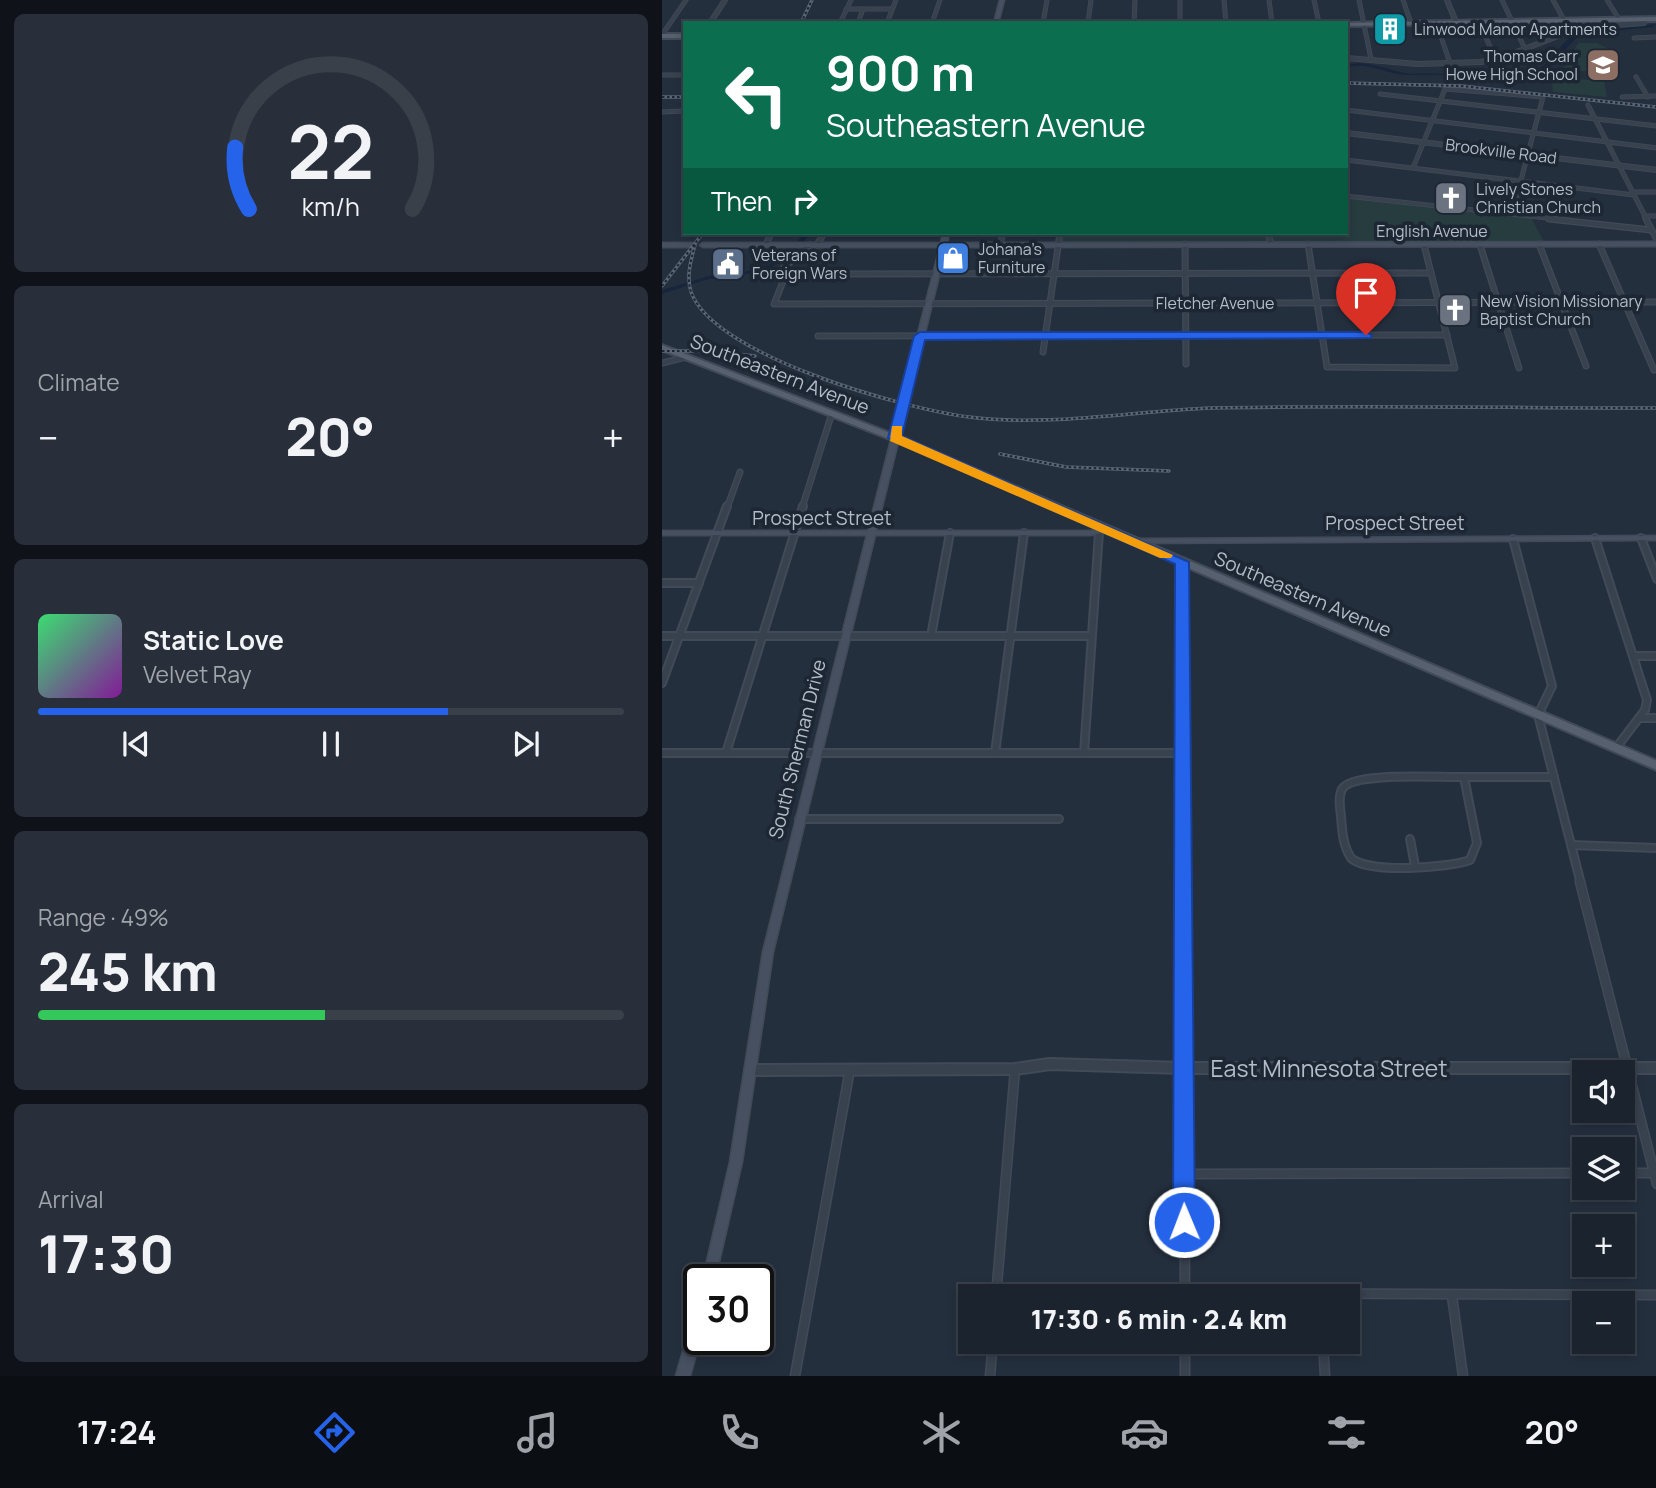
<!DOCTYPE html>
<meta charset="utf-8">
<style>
:root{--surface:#1b232e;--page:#282f3a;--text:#f1f3f6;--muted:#a0a4aa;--line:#39404a;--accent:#2563eb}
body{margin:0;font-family:Manrope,sans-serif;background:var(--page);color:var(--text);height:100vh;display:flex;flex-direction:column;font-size:26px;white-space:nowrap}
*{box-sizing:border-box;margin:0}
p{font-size:23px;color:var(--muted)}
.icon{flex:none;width:38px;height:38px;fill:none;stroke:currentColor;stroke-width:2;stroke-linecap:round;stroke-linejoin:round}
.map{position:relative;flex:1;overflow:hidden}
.drawer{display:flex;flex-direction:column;gap:14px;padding:14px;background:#0f1319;width:662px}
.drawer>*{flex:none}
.top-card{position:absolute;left:21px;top:21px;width:665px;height:214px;border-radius:0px;box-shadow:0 4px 10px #0003,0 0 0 2px var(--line);background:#0b6e4f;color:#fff;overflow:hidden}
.tools{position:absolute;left:910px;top:1060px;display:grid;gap:14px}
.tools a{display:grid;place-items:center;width:63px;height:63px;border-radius:0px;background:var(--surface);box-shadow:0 4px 10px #0003,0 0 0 2px var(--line);font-size:35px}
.speed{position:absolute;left:21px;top:1264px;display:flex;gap:14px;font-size:35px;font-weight:700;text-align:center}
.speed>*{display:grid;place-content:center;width:91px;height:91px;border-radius:50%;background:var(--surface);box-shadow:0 4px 10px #0003,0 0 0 2px var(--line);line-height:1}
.speed .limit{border:4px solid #111;border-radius:10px;background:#fff;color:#111}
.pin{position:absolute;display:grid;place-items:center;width:60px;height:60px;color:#fff;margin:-72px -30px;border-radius:50% 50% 50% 0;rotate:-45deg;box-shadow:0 0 7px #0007}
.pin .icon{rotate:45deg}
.me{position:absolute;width:77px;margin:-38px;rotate:359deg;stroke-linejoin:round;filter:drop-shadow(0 0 5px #0008)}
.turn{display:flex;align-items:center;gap:24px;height:147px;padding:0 28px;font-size:32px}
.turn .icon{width:91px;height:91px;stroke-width:2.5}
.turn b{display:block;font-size:49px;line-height:60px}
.then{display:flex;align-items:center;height:66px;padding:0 28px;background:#0003;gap:14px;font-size:26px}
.big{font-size:52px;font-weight:800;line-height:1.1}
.drawer .tile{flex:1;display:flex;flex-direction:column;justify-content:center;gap:10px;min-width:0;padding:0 24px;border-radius:10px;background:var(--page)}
.drawer .dial{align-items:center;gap:0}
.dial svg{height:182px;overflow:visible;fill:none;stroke:var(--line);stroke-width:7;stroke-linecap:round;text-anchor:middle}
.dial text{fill:var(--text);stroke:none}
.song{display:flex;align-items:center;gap:21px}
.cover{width:84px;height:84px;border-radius:10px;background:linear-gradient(135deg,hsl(140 70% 55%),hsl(290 70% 35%))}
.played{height:7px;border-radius:4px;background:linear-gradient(90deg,var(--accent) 70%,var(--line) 70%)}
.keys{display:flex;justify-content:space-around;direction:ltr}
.heat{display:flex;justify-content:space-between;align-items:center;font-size:38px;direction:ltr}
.charge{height:10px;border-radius:5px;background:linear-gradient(90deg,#34c759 49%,var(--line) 0)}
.trip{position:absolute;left:296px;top:1284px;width:402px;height:70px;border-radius:0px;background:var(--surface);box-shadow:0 4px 10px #0003,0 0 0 2px var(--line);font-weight:800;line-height:70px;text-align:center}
.dock{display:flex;height:112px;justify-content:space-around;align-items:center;background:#0b0e12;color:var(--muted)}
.dock .icon{width:49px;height:49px}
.dock .active{color:var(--accent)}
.dock b{font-size:32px;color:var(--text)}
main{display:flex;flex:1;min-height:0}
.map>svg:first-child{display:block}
</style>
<main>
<section class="drawer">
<div class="tile dial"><svg viewBox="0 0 100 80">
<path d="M14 69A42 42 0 1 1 86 69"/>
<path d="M14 69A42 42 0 0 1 8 42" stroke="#2563eb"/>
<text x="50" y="56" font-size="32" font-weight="700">22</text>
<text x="50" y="72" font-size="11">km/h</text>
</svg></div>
<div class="tile"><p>Climate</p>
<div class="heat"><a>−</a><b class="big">20°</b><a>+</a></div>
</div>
<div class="tile">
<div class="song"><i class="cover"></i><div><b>Static Love</b><p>Velvet Ray</p></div></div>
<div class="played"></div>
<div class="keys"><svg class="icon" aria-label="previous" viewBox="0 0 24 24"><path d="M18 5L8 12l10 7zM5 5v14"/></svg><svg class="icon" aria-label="pause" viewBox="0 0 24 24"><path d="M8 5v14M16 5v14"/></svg><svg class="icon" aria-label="next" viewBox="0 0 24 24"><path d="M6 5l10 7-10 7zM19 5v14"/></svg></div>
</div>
<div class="tile"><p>Range · 49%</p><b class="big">245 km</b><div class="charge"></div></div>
<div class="tile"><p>Arrival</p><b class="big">17:30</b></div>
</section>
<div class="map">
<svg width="995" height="1376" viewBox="0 0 995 1376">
<rect width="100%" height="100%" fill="#242f3e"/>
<g fill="#263c3f">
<path d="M917 43H935L947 49 931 72 909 70 900 65Z"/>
<path d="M898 79 942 80 945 97 891 92 890 83Z"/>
<path d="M684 196 869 217 882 242H399L400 233H684Z"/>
</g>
<g fill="#17263c">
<path d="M994 24 991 27 918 34 888 66 865 75H744C722 73 706 62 684 67 700 56 731 73 750 74 786 71 840 83 873 70 893 62 896 43 915 33 932 24 974 27 994 24Z"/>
<path d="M142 233H149L131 254 102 271 43 280 0 294V290L50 275 69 276 115 262 126 254Z"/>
</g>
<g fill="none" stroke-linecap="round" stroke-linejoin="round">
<g stroke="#414a57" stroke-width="5">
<g id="minor-far3">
<path d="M518 0V23"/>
<path d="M562 0 564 23"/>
<path d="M607 0 610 23"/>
<path d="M652 0 657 23"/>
<path d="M697 0 709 59"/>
<path d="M741 0 749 23"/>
<path d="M840 0 863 49"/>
<path d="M891 0 902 20"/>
<path d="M945 0 957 19"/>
<path d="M184 9H230"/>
<path d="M774 22 788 63"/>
<path d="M817 22 834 60"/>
<path d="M178 23 189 0"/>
<path d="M196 23 201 9"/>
<path d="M225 23 234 0"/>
<path d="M270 23 278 0"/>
<path d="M381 23 385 0"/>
<path d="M426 23 429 0"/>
<path d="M472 23 473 0"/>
<path d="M0 35 24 0"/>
<path d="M972 38 995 37"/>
<path d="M0 75H23"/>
<path d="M974 77 986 97"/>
<path d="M718 94 995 126"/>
<path d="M960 97 995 96"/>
<path d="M926 105 985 220"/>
<path d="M684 110 995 148"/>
<path d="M0 112 22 111"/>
<path d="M684 160 972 195"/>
<path d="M751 168 783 89 881 97 850 214"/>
<path d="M970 192H995"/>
<path d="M684 196 903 220"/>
<path d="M982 216H995"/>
</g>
</g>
<g stroke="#414a57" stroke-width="7">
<g id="minor-far2">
<path d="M887 219 989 230"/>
<path d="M984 219 995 240"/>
<path d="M606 233 609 244"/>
<path d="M523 244 524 364"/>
<path d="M646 244 665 367 793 368 762 245"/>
<path d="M877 244 924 366"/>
<path d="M937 244 992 370"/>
<path d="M104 245 109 233"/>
<path d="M155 245 162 233"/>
<path d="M338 245 341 233"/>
<path d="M818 245 857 368"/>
<path d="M122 273 119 270 148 245"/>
<path d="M113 274 769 273"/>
<path d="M124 274 112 304 995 302"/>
<path d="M156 336 785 335"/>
<path d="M381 352 398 233"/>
<path d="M0 363 24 357"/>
<path d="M65 508 78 472"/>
<path d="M140 508 170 413"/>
</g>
</g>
<g stroke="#414a57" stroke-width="10">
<g id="minor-far1">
<path d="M933 538 985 700 983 710 954 748"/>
<path d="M979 538 995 579"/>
<path d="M851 539 890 686 876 715 919 884"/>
<path d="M520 561 521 884"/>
<path d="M0 583H37"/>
<path d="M0 636H429"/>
<path d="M269 636 288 533"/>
<path d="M972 656H995"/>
<path d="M0 683 65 506"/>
<path d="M977 718H995"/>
<path d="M0 753H520"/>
<path d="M64 753 141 506"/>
<path d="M333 753 362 533"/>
<path d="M422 753 437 532"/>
<path d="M802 777 815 843 808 860C786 868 706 874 689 858 681 846 680 831 679 816 678 808 676 797 680 789 690 771 780 778 802 777Z"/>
<path d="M802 777H892"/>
<path d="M137 819H397"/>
<path d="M748 839 753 866"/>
<path d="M909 845 995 848"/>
</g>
</g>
<g stroke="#414a57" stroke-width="11">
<g id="minor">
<path d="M521 882 523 1297"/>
<path d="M918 882 995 1184"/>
<path d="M961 1173H992"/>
<path d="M521 1174 922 1173"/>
<path d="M523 1293 995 1295"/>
<path d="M790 1296 801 1376"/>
<path d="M334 1297 353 1069"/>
<path d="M523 1342V1376"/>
<path d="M661 1342 663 1376"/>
<path d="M133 1376 188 1069"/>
<path d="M328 1376 331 1342"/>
</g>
</g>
<g stroke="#414a57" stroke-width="6">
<g id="tertiary-far1">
<path d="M785 0 794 22"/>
<path d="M48 23 63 0"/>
<path d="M684 58 756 64 819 62 839 58 917 28 982 23 984 19"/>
<path d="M684 133 995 170"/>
</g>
</g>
<g stroke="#414a57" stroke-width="14">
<path id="tertiary" d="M88 1070 353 1069 388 1064 520 1068H995"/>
</g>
<g stroke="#414a57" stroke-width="3">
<g id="secondary">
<path d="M338 0H342L336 23H332Z"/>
<path d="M281 233H287L285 243 995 242V246L284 247 214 531H428L446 528 450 530 446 532 428 535H213L111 952 80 1162 53 1279H41L68 1162 101 952 205 535H0V531H206L278 247H41L38 245 41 243H279Z"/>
<path d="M0 243H30L33 245 30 247H0Z"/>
<path d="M995 536V540L472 543 468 541 472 539Z"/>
<path d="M37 1311 38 1339 28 1376H14L31 1317 33 1313Z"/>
</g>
</g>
<g stroke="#414a57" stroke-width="4">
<g id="primary">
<path d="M995 17V21L684 26V23H682Z"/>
<rect x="0" y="34" width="23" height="4"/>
<path d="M0 345 236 436 995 761V770L230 440 0 350Z"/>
</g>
</g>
<use href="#minor-far3" stroke="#38414e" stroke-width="3.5"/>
<use href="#minor-far2" stroke="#38414e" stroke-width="4.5"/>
<use href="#minor-far1" stroke="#38414e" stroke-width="6"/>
<use href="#minor" stroke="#38414e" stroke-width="8"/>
<use href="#tertiary-far1" stroke="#38414e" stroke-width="4.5"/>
<use href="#tertiary" stroke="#38414e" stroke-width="10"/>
<use href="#secondary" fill="#465061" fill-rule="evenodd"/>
<use href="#primary" fill="#56606e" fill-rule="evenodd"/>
<g stroke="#5a6575" stroke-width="3.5">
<g id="rail">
<path d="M139 23 150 0"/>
<path d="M684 83 799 86 995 107"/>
<path d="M0 97H23"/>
<path d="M33 245C29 260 24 276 29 292 52 356 243 409 307 417 388 427 469 411 550 408 698 405 847 408 995 408"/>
<path d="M0 286 41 233"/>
<path d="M0 351H46L93 356"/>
<path d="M338 454 404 467 507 471"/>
</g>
</g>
<use href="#rail" stroke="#1d2633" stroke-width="2" stroke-dasharray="2.5" stroke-linecap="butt"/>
</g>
<path fill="#2563eb" stroke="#184099" stroke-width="2" d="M704 332 710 335 709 338 263 340 240 436 527 562 533 1222 530 1229 522 1232 514 1229 511 1222 513 564 226 438 252 336 258 332Z"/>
<path fill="#f59e0b" d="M230 426H240V436L511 555 509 558H498L228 441Z"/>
<defs>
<g id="building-square" transform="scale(1.75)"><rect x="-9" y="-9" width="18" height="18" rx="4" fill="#0f9aa8" stroke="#1d2633"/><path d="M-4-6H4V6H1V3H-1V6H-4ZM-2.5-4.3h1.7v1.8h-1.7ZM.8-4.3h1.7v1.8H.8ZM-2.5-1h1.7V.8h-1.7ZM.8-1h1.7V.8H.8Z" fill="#fff"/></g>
<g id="school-square" transform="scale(1.75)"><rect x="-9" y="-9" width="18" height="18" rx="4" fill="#8d6e63" stroke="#1d2633"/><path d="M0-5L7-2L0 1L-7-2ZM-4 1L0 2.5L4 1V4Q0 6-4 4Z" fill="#fff"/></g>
<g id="church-square" transform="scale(1.75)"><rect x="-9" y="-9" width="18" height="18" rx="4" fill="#6b7280" stroke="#1d2633"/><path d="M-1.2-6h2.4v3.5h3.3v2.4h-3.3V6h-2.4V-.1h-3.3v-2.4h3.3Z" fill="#fff"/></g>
<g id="shop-square" transform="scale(1.75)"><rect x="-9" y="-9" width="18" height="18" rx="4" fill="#3f7fe0" stroke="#1d2633"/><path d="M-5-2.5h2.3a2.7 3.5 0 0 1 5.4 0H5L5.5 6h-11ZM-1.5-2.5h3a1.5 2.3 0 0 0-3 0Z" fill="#fff"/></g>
<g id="civic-square" transform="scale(1.75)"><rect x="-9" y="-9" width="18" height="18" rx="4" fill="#5c6f8a" stroke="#1d2633"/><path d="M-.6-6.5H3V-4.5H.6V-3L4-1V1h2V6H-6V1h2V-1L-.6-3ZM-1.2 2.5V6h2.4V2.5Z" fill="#fff"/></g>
</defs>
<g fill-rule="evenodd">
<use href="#building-square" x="728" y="29"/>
<use href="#school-square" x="941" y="65"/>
<use href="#church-square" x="789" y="198"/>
<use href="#shop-square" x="291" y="258"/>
<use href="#civic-square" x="66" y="264"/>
<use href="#church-square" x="793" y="310"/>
</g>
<g text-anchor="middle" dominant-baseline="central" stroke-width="7" stroke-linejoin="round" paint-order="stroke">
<g font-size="16" fill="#b4bcc9" stroke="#1d2633" text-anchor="start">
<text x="752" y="29">Linwood Manor Apartments</text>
<text x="916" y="56" text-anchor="end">Thomas Carr<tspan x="916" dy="18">Howe High School</tspan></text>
<text x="814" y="189">Lively Stones<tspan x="814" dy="18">Christian Church</tspan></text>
<text x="316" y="249">Johana’s<tspan x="316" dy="18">Furniture</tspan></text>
<text x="90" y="255">Veterans of<tspan x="90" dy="18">Foreign Wars</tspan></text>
<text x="818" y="301">New Vision Missionary<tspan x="818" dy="18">Baptist Church</tspan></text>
</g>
<g font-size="16" fill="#b4bcc9" stroke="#1d2633">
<text transform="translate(839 151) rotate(7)">Brookville Road</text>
<text x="770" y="231">English Avenue</text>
<text x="553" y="303">Fletcher Avenue</text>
</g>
<g font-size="19" fill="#b4bcc9" stroke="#1d2633">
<text transform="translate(118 374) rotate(21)">Southeastern Avenue</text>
<text x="160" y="518">Prospect Street</text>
<text x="733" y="523">Prospect Street</text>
<text transform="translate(641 594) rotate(23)">Southeastern Avenue</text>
<text transform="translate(135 749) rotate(-76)">South Sherman Drive</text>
</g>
<g font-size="23" fill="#b4bcc9" stroke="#1d2633">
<text x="667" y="1068">East Minnesota Street</text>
</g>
</g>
</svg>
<div class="tools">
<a><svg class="icon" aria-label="sound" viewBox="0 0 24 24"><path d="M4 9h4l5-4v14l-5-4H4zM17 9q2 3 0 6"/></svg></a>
<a><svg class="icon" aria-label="layers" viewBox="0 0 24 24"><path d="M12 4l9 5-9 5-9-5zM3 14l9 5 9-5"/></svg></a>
<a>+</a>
<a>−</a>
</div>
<div class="speed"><div class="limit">30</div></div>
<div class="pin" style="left:704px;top:335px;background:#d93025"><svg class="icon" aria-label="arrive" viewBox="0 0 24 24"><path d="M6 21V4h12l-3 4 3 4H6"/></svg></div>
<svg class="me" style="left:522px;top:1222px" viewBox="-20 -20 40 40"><circle r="17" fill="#2563eb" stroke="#fff" stroke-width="3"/><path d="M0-11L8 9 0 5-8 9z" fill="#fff"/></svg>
<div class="trip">17:30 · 6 min · 2.4 km</div>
<div class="top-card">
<div class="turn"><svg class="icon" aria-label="left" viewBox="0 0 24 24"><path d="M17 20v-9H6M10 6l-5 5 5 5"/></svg><div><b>900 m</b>Southeastern Avenue</div></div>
<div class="then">Then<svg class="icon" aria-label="right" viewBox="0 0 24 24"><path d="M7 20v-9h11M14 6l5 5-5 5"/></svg></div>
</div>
</div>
</main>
<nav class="dock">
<b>17:24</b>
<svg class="icon active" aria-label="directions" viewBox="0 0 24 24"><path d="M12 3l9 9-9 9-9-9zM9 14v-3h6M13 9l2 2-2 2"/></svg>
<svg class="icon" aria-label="music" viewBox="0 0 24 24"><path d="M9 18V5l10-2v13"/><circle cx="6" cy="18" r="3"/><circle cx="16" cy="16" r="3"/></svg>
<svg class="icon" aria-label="phone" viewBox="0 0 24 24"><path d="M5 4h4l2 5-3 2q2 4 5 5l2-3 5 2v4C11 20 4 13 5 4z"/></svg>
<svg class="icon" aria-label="climate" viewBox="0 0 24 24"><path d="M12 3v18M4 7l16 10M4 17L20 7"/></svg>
<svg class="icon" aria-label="car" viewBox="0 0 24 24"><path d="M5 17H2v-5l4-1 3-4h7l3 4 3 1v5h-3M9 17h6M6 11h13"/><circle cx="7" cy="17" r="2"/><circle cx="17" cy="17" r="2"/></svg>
<svg class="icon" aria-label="filters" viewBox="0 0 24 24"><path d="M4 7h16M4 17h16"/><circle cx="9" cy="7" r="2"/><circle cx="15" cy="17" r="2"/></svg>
<b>20°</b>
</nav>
